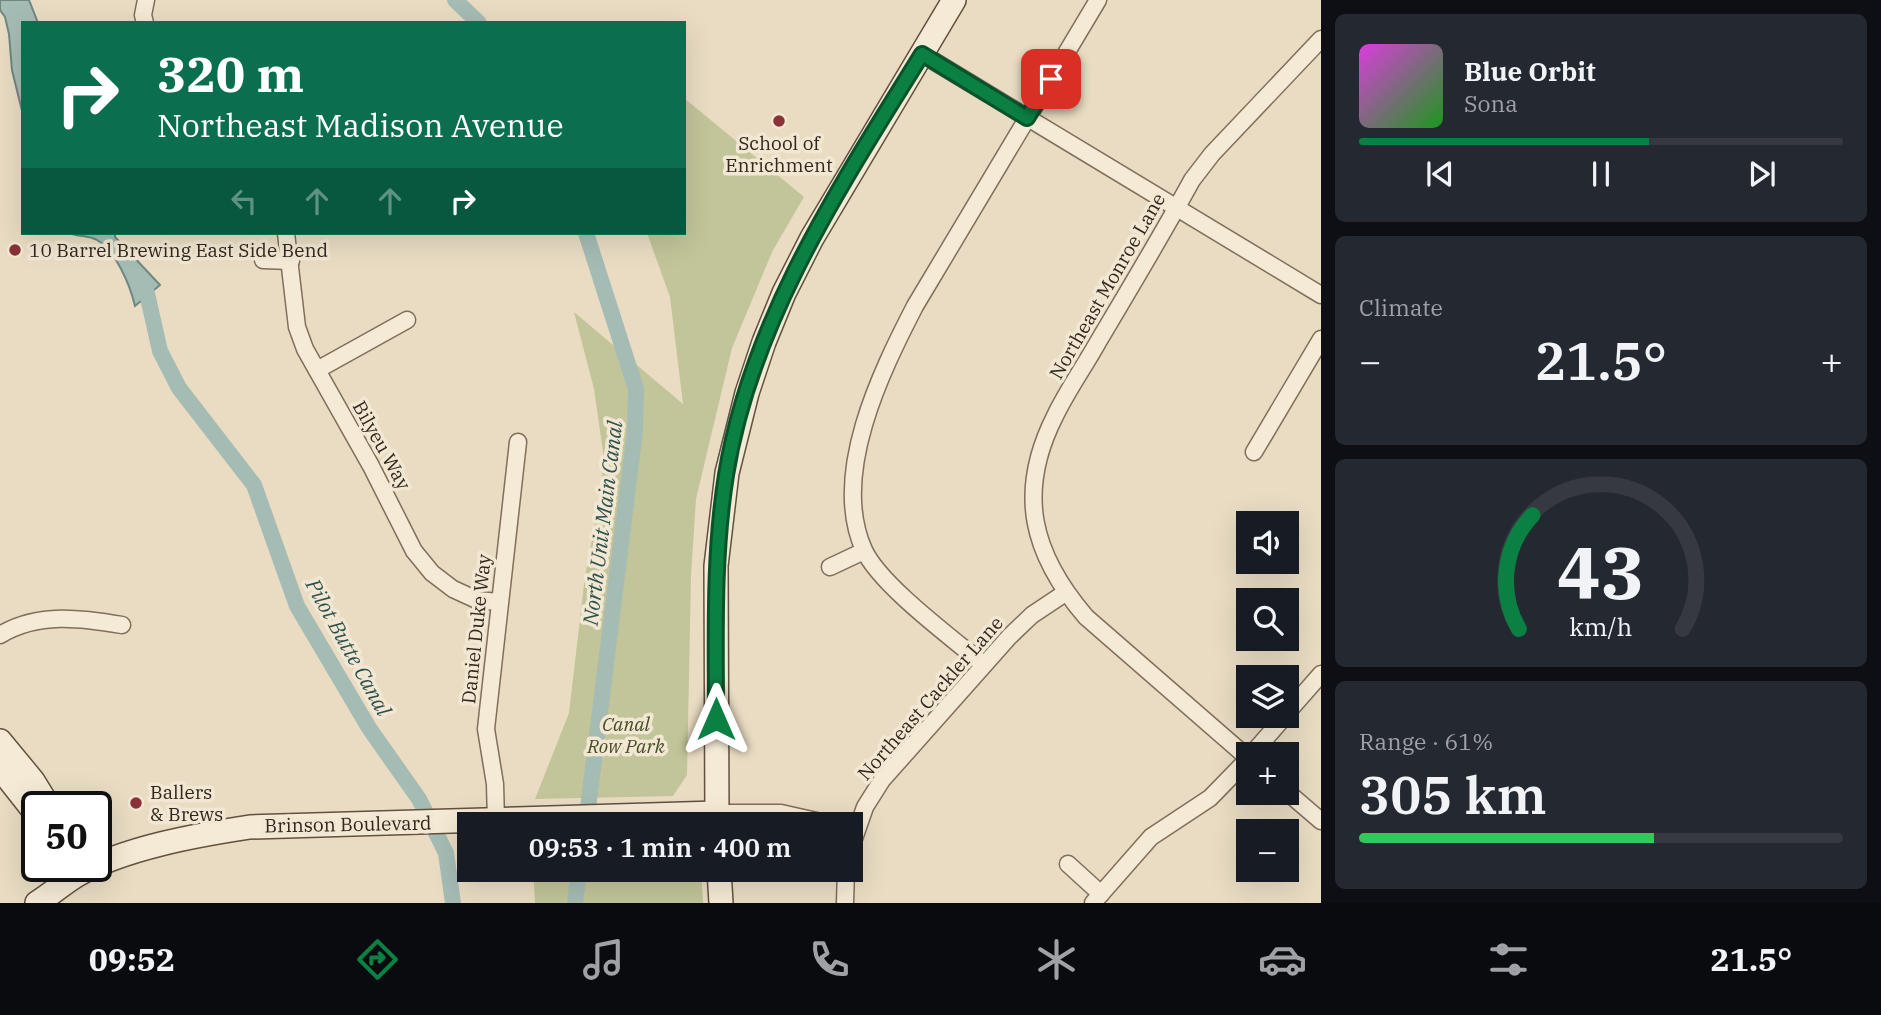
<!DOCTYPE html>
<meta charset="utf-8">
<style>
:root{--surface:#171b24;--page:#242831;--text:#f1f3f6;--muted:#9ea1a6;--line:#363941;--accent:#0b8043}
body{margin:0;font-family:"IBM Plex Serif",serif;background:var(--page);color:var(--text);height:100vh;display:flex;flex-direction:column;font-size:26px;white-space:nowrap}
*{box-sizing:border-box;margin:0}
p{font-size:23px;color:var(--muted)}
.icon{flex:none;width:38px;height:38px;fill:none;stroke:currentColor;stroke-width:2;stroke-linecap:round;stroke-linejoin:round}
.map{position:relative;flex:1;overflow:hidden}
.details{display:flex;flex-direction:column;gap:14px;padding:14px;background:#0d0f14;width:560px}
.details>*{flex:none}
.top-card{position:absolute;left:21px;top:21px;width:665px;height:214px;border-radius:0px;box-shadow:0 7px 28px #0002;background:#0b6e4f;color:#fff;overflow:hidden}
.tools{position:absolute;left:1236px;top:511px;display:grid;gap:14px}
.tools a{display:grid;place-items:center;width:63px;height:63px;border-radius:0px;background:var(--surface);box-shadow:0 7px 28px #0002;font-size:35px}
.speed{position:absolute;left:21px;top:791px;display:flex;gap:14px;font-size:35px;font-weight:700;text-align:center}
.speed>*{display:grid;place-content:center;width:91px;height:91px;border-radius:50%;background:var(--surface);box-shadow:0 7px 28px #0002;line-height:1}
.speed .limit{border:4px solid #111;border-radius:10px;background:#fff;color:#111}
.pin{position:absolute;display:grid;place-items:center;width:60px;height:60px;color:#fff;margin:-30px;border-radius:14px;box-shadow:0 4px 10px #0006}
.me{position:absolute;width:77px;margin:-38px;rotate:0deg;stroke-linejoin:round;filter:drop-shadow(0 0 5px #0008)}
.turn{display:flex;align-items:center;gap:24px;height:147px;padding:0 21px;font-size:32px}
.turn .icon{width:91px;height:91px;stroke-width:2.5}
.turn b{display:block;font-size:49px;line-height:60px}
.lanes{display:flex;align-items:center;height:66px;padding:0 21px;background:#0003;justify-content:center;gap:35px;direction:ltr}
.lanes .off{opacity:.35}
.big{font-size:52px;font-weight:600;line-height:1.1}
.details .widget{flex:1;display:flex;flex-direction:column;justify-content:center;gap:10px;min-width:0;padding:0 24px;border-radius:10px;background:var(--page)}
.details .dial{align-items:center;gap:0}
.dial svg{height:182px;overflow:visible;fill:none;stroke:var(--line);stroke-width:7;stroke-linecap:round;text-anchor:middle}
.dial text{fill:var(--text);stroke:none}
.song{display:flex;align-items:center;gap:21px}
.cover{width:84px;height:84px;border-radius:10px;background:linear-gradient(135deg,hsl(300 70% 55%),hsl(120 70% 35%))}
.played{height:7px;border-radius:4px;background:linear-gradient(90deg,var(--accent) 60%,var(--line) 60%)}
.keys{display:flex;justify-content:space-around;direction:ltr}
.heat{display:flex;justify-content:space-between;align-items:center;font-size:38px;direction:ltr}
.charge{height:10px;border-radius:5px;background:linear-gradient(90deg,#34c759 61%,var(--line) 0)}
.trip{position:absolute;left:457px;top:812px;width:406px;height:70px;border-radius:0px;background:var(--surface);box-shadow:0 7px 28px #0002;font-weight:600;line-height:70px;text-align:center}
.tabs{display:flex;height:112px;justify-content:space-around;align-items:center;background:#090b0e;color:var(--muted)}
.tabs .icon{width:49px;height:49px}
.tabs .current{color:var(--accent)}
.tabs b{font-size:32px;color:var(--text)}
main{display:flex;flex:1;min-height:0}
.map>svg:first-child{display:block}
</style>
<main>
<div class="map">
<svg width="1321" height="903" viewBox="0 0 1321 903">
<rect width="100%" height="100%" fill="#e9dcc3"/>
<g fill="#c2c599">
<path d="M684 98 804 197 773 250 732 348 696 499 691 576 687 775 673 796 535 799 569 713 585 576 600 498 604 459 594 389 574 312 683 404 670 297 647 233H684Z"/>
<path d="M533 870H701L703 903H535Z"/>
</g>
<g fill="#a5bcb4" stroke="#6d8981" stroke-width="2">
<path d="M0 0H29L38 23H23V115L12 70 9 34 5 17 0 10Z"/>
<path d="M70 233H115V237L160 285 135 306C130 285 116 251 97 240 88 235 78 237 70 233Z"/>
</g>
<g fill="none" stroke-linecap="round" stroke-linejoin="round">
<g stroke="#a5bcb4" stroke-width="16">
<path d="M455 0 479 23"/>
<path d="M139 279 146 289 160 351 179 388 254 485 297 606 369 728 419 799 446 853 453 903"/>
<path d="M586 824 635 431 636 389 586 233"/>
<path d="M575 903 579 870"/>
</g>
<g stroke="#816e5c" stroke-width="19">
<g id="street">
<path d="M145 23 143 15 146 0"/>
<path d="M922 54 1321 295"/>
<path d="M286 233 297 327 305 349 371 466 414 551 432 573 453 589 477 600 499 602"/>
<path d="M263 260 291 261"/>
<path d="M317 370 407 320"/>
<path d="M1254 452 1321 339"/>
<path d="M830 567 864 551"/>
<path d="M0 635C38 612 81 618 122 625"/>
<path d="M983 664C952 638 880 585 864 550 830 475 881 372 915 306L1098 0"/>
<path d="M1286 714 1321 674"/>
<path d="M1252 754 1285 716"/>
<path d="M1248 758 1086 617C1032 554 1016 493 1055 416 1067 391 1084 367 1098 342 1130 288 1162 235 1192 180L1212 154 1321 39"/>
<path d="M1286 791 1321 821"/>
<path d="M716 813H781L830 824"/>
<path d="M496 821 495 784 486 729 518 442"/>
<path d="M850 850 865 807 882 780 1009 637 1032 615 1065 593"/>
<path d="M1068 864 1101 894"/>
<path d="M845 903 846 870"/>
<path d="M1093 903 1151 837 1210 798 1248 759"/>
</g>
</g>
<g stroke="#63503f" stroke-width="26">
<g id="secondary">
<path d="M0 741 33 781 49 807"/>
<path d="M0 768 37 815"/>
<path d="M717 824 716 566 727 473 747 393 764 342 784 293 812 238 954 0"/>
<path d="M719 870 721 903"/>
<path d="M37 903C51 894 64 883 77 875 124 848 197 835 250 827L716 813"/>
</g>
</g>
<use href="#street" stroke="#f4ead5" stroke-width="16"/>
<use href="#secondary" stroke="#f4ead5" stroke-width="23"/>
</g>
<g fill="none" stroke-linecap="round" stroke-linejoin="round">
<g stroke="#07532c" stroke-width="18">
<path id="route" d="M716 719C716 637 713 557 726 475 751 320 841 185 922 54L1027 118 1051 79"/>
</g>
<use href="#route" stroke="#0b8043" stroke-width="12"/>
</g>
<g fill="#893337" stroke="#f1e7d2" stroke-width="2.5">
<circle cx="779" cy="121" r="7"/>
<circle cx="15" cy="250" r="7"/>
<circle cx="136" cy="803" r="7"/>
</g>
<g text-anchor="middle" dominant-baseline="central" stroke-width="7" stroke-linejoin="round" paint-order="stroke">
<g font-size="19" fill="#32271e" stroke="#f1e7d2" text-anchor="start">
<text x="779" y="143" text-anchor="middle">School of<tspan x="779" dy="22">Enrichment</tspan></text>
<text x="29" y="250">10 Barrel Brewing East Side Bend</text>
<text x="150" y="792">Ballers<tspan x="150" dy="22">&amp; Brews</tspan></text>
</g>
<g font-size="19" fill="#32271e" stroke="#f1e7d2">
<text transform="translate(1107 286) rotate(-60)">Northeast Monroe Lane</text>
<text transform="translate(382 445) rotate(61)">Bilyeu Way</text>
<text transform="translate(476 629) rotate(-84)">Daniel Duke Way</text>
<text transform="translate(930 698) rotate(-49)">Northeast Cackler Lane</text>
<text transform="translate(348 824) rotate(-1)">Brinson Boulevard</text>
</g>
<g font-size="19" font-style="italic" fill="#454d27" stroke="#f1e7d2">
<text x="626" y="724">Canal<tspan x="626" dy="22">Row Park</tspan></text>
</g>
<g font-size="21" font-style="italic" fill="#2f514d" stroke="#f1e7d2">
<text transform="translate(602 523) rotate(-83)">North Unit Main Canal</text>
<text transform="translate(349 647) rotate(61)">Pilot Butte Canal</text>
</g>
</g>
</svg>
<div class="tools">
<a><svg class="icon" aria-label="sound" viewBox="0 0 24 24"><path d="M4 9h4l5-4v14l-5-4H4zM17 9q2 3 0 6"/></svg></a>
<a><svg class="icon" aria-label="search" viewBox="0 0 24 24"><circle cx="10" cy="10" r="6"/><path d="M15 15l6 6"/></svg></a>
<a><svg class="icon" aria-label="layers" viewBox="0 0 24 24"><path d="M12 4l9 5-9 5-9-5zM3 14l9 5 9-5"/></svg></a>
<a>+</a>
<a>−</a>
</div>
<div class="speed"><div class="limit">50</div></div>
<div class="pin" style="left:1051px;top:79px;background:#d93025"><svg class="icon" aria-label="arrive" viewBox="0 0 24 24"><path d="M6 21V4h12l-3 4 3 4H6"/></svg></div>
<svg class="me" style="left:716px;top:719px" viewBox="-20 -20 40 40"><path d="M0-17L14 15 0 8-14 15z" fill="#0b8043" stroke="#fff" stroke-width="4"/></svg>
<div class="trip">09:53 · 1 min · 400 m</div>
<div class="top-card">
<div class="turn"><svg class="icon" aria-label="right" viewBox="0 0 24 24"><path d="M7 20v-9h11M14 6l5 5-5 5"/></svg><div><b>320 m</b>Northeast Madison Avenue</div></div>
<div class="lanes"><svg class="icon off" aria-label="left" viewBox="0 0 24 24"><path d="M17 20v-9H6M10 6l-5 5 5 5"/></svg><svg class="icon off" aria-label="ahead" viewBox="0 0 24 24"><path d="M12 20V5M6 11l6-6 6 6"/></svg><svg class="icon off" aria-label="ahead" viewBox="0 0 24 24"><path d="M12 20V5M6 11l6-6 6 6"/></svg><svg class="icon" aria-label="right" viewBox="0 0 24 24"><path d="M7 20v-9h11M14 6l5 5-5 5"/></svg></div>
</div>
</div>
<section class="details">
<div class="widget">
<div class="song"><i class="cover"></i><div><b>Blue Orbit</b><p>Sona</p></div></div>
<div class="played"></div>
<div class="keys"><svg class="icon" aria-label="previous" viewBox="0 0 24 24"><path d="M18 5L8 12l10 7zM5 5v14"/></svg><svg class="icon" aria-label="pause" viewBox="0 0 24 24"><path d="M8 5v14M16 5v14"/></svg><svg class="icon" aria-label="next" viewBox="0 0 24 24"><path d="M6 5l10 7-10 7zM19 5v14"/></svg></div>
</div>
<div class="widget"><p>Climate</p>
<div class="heat"><a>−</a><b class="big">21.5°</b><a>+</a></div>
</div>
<div class="widget dial"><svg viewBox="0 0 100 80">
<path d="M14 69A42 42 0 1 1 86 69"/>
<path d="M14 69A42 42 0 0 1 20 19" stroke="#0b8043"/>
<text x="50" y="56" font-size="32" font-weight="700">43</text>
<text x="50" y="72" font-size="11">km/h</text>
</svg></div>
<div class="widget"><p>Range · 61%</p><b class="big">305 km</b><div class="charge"></div></div>
</section>
</main>
<nav class="tabs">
<b>09:52</b>
<svg class="icon current" aria-label="directions" viewBox="0 0 24 24"><path d="M12 3l9 9-9 9-9-9zM9 14v-3h6M13 9l2 2-2 2"/></svg>
<svg class="icon" aria-label="music" viewBox="0 0 24 24"><path d="M9 18V5l10-2v13"/><circle cx="6" cy="18" r="3"/><circle cx="16" cy="16" r="3"/></svg>
<svg class="icon" aria-label="phone" viewBox="0 0 24 24"><path d="M5 4h4l2 5-3 2q2 4 5 5l2-3 5 2v4C11 20 4 13 5 4z"/></svg>
<svg class="icon" aria-label="climate" viewBox="0 0 24 24"><path d="M12 3v18M4 7l16 10M4 17L20 7"/></svg>
<svg class="icon" aria-label="car" viewBox="0 0 24 24"><path d="M5 17H2v-5l4-1 3-4h7l3 4 3 1v5h-3M9 17h6M6 11h13"/><circle cx="7" cy="17" r="2"/><circle cx="17" cy="17" r="2"/></svg>
<svg class="icon" aria-label="filters" viewBox="0 0 24 24"><path d="M4 7h16M4 17h16"/><circle cx="9" cy="7" r="2"/><circle cx="15" cy="17" r="2"/></svg>
<b>21.5°</b>
</nav>
